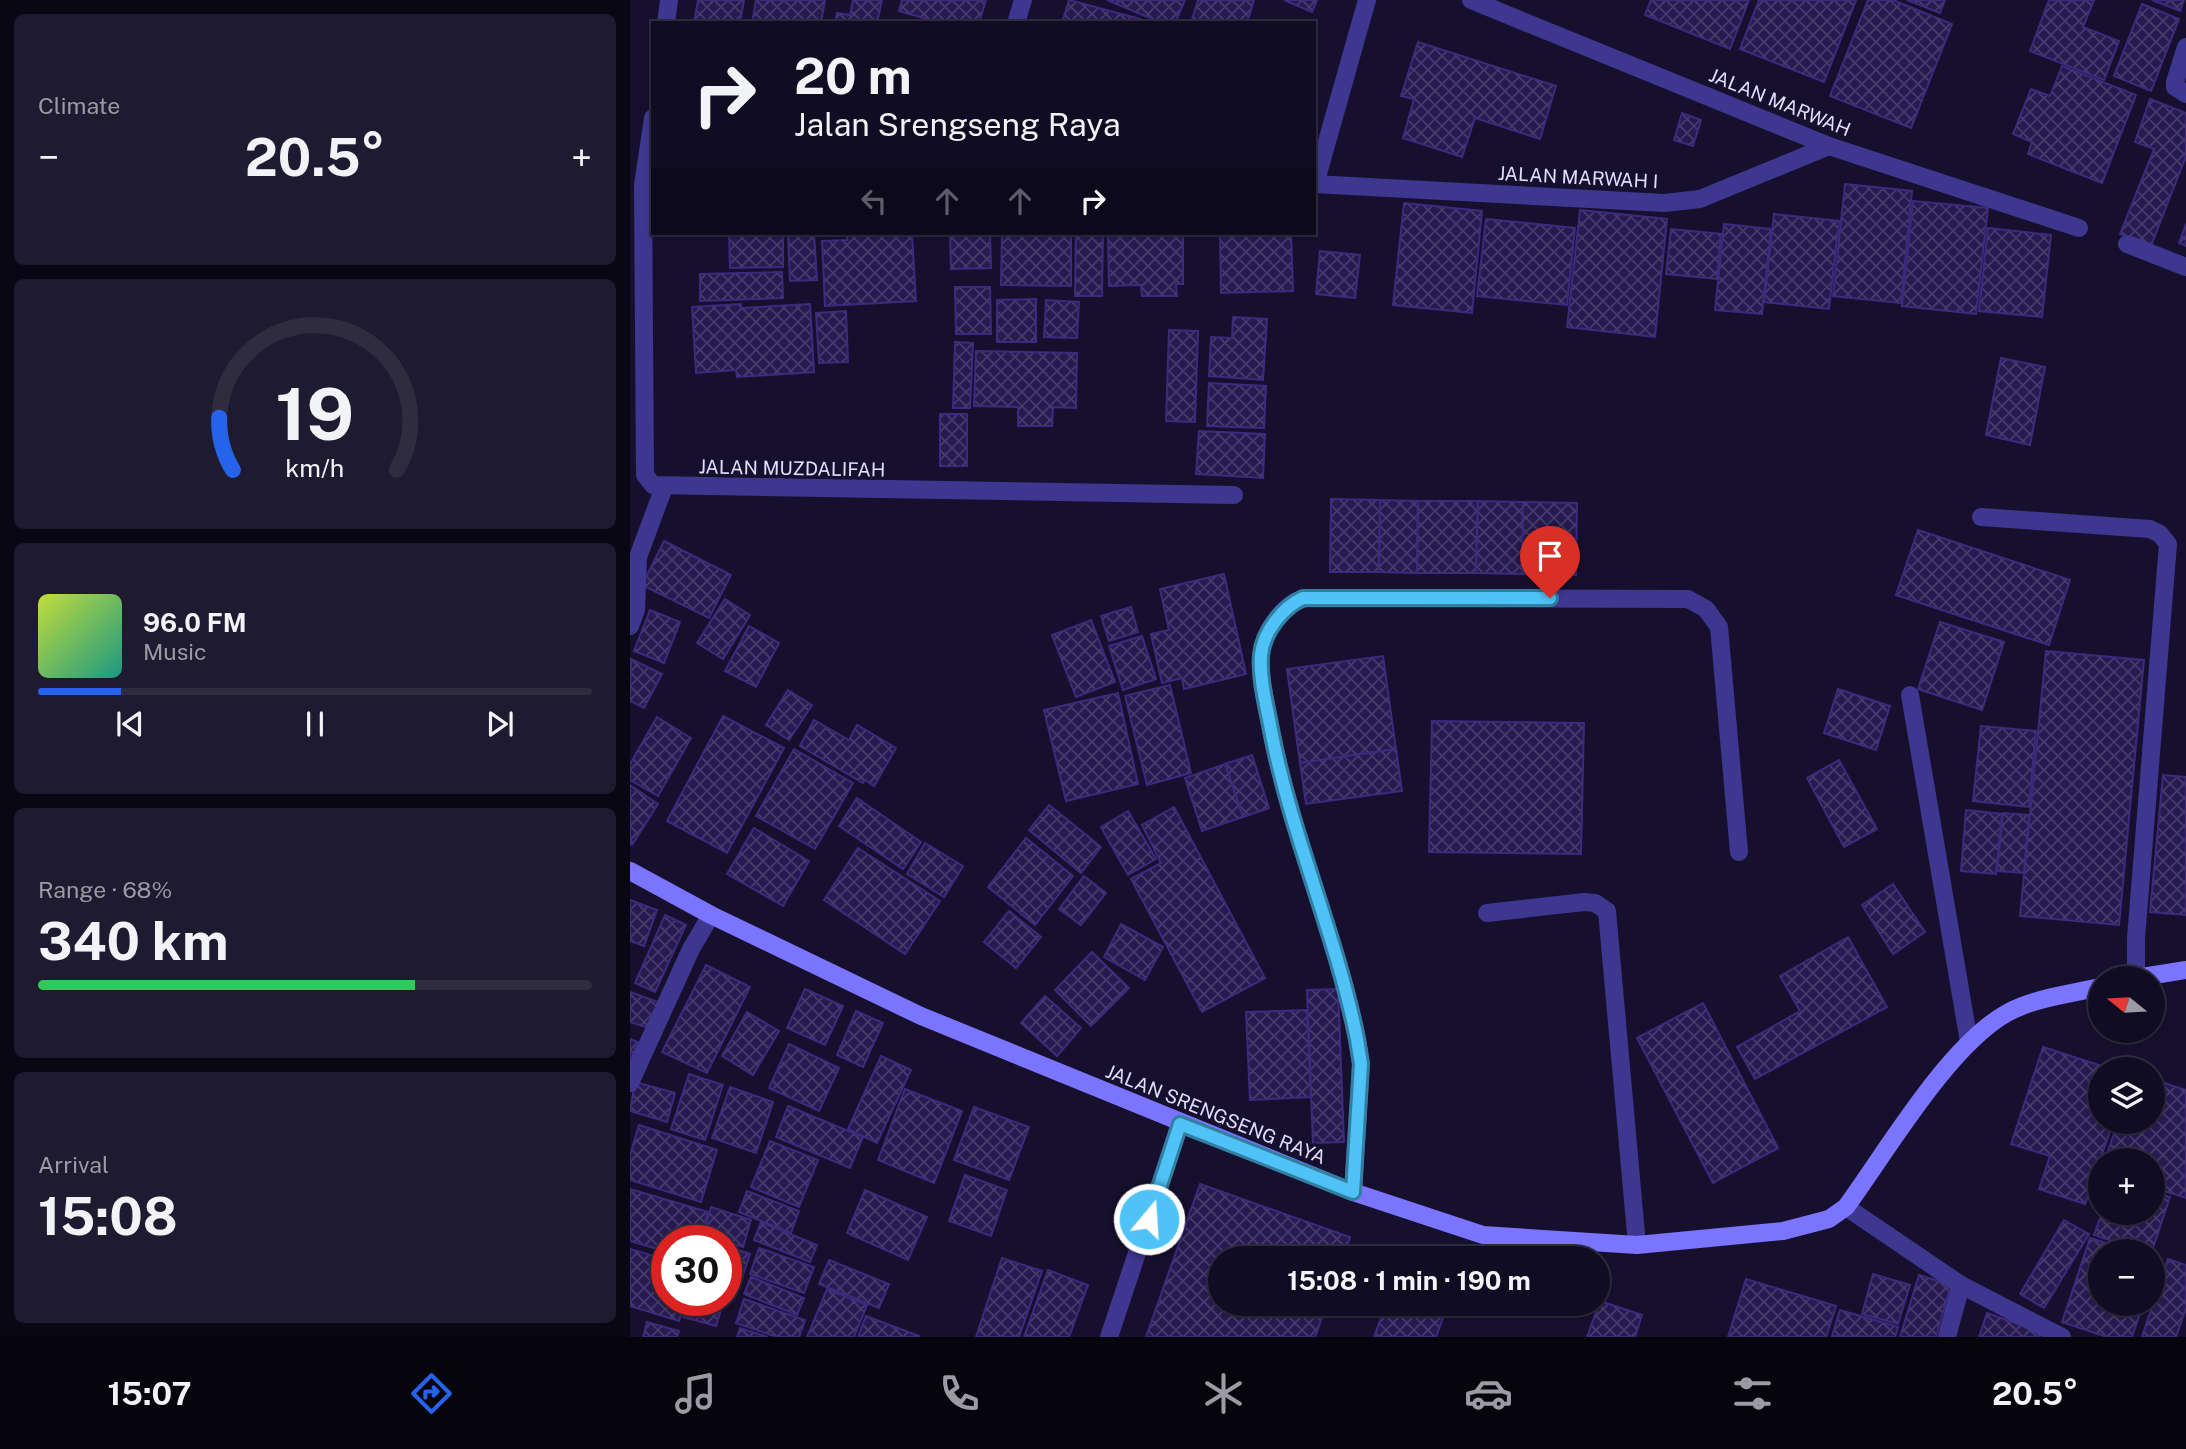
<!DOCTYPE html>
<meta charset="utf-8">
<style>
:root{--surface:#100c22;--page:#1e1a2f;--text:#f1f3f6;--muted:#9c9ba5;--line:#302c40;--accent:#2563eb}
body{margin:0;font-family:"Public Sans",sans-serif;background:var(--page);color:var(--text);height:100vh;display:flex;flex-direction:column;font-size:26px;white-space:nowrap}
*{box-sizing:border-box;margin:0}
p{font-size:23px;color:var(--muted)}
.icon{flex:none;width:38px;height:38px;fill:none;stroke:currentColor;stroke-width:2;stroke-linecap:round;stroke-linejoin:round}
.map{position:relative;flex:1;overflow:hidden}
.drawer{display:flex;flex-direction:column;gap:14px;padding:14px;background:#090713;width:630px}
.drawer>*{flex:none}
.hud{position:absolute;left:21px;top:21px;width:665px;height:214px;border-radius:0px;box-shadow:0 2px 5px #0004,0 0 0 2px var(--line);background:#100c22;color:var(--text);overflow:hidden}
.needle{width:46px;rotate:288deg}
.controls{position:absolute;left:1458px;top:966px;display:grid;gap:14px}
.controls a{display:grid;place-items:center;width:77px;height:77px;border-radius:50%;background:var(--surface);box-shadow:0 2px 5px #0004,0 0 0 2px var(--line);font-size:35px}
.speed{position:absolute;left:21px;top:1225px;display:flex;gap:14px;font-size:35px;font-weight:700;text-align:center}
.speed>*{display:grid;place-content:center;width:91px;height:91px;border-radius:50%;background:var(--surface);box-shadow:0 2px 5px #0004,0 0 0 2px var(--line);line-height:1}
.speed .limit{border:10px solid #d22;background:#fff;color:#111}
.pin{position:absolute;display:grid;place-items:center;width:60px;height:60px;color:#fff;margin:-72px -30px;border-radius:50% 50% 50% 0;rotate:-45deg;box-shadow:0 0 7px #0007}
.pin .icon{rotate:45deg}
.me{position:absolute;width:77px;margin:-38px;rotate:18deg;stroke-linejoin:round;filter:drop-shadow(0 0 5px #0008)}
.turn{display:flex;align-items:center;gap:24px;height:147px;padding:0 28px;font-size:32px}
.turn .icon{width:91px;height:91px;stroke-width:2.5}
.turn b{display:block;font-size:49px;line-height:60px}
.lanes{display:flex;align-items:center;height:66px;padding:0 28px;background:#0003;justify-content:center;gap:35px;direction:ltr}
.lanes .off{opacity:.35}
.big{font-size:52px;font-weight:700;line-height:1.1}
.drawer .card{flex:1;display:flex;flex-direction:column;justify-content:center;gap:10px;min-width:0;padding:0 24px;border-radius:10px;background:var(--page)}
.drawer .dial{align-items:center;gap:0}
.dial svg{height:182px;overflow:visible;fill:none;stroke:var(--line);stroke-width:7;stroke-linecap:round;text-anchor:middle}
.dial text{fill:var(--text);stroke:none}
.song{display:flex;align-items:center;gap:21px}
.cover{width:84px;height:84px;border-radius:10px;background:linear-gradient(135deg,hsl(70 70% 55%),hsl(170 70% 35%))}
.played{height:7px;border-radius:4px;background:linear-gradient(90deg,var(--accent) 15%,var(--line) 15%)}
.keys{display:flex;justify-content:space-around;direction:ltr}
.heat{display:flex;justify-content:space-between;align-items:center;font-size:38px;direction:ltr}
.charge{height:10px;border-radius:5px;background:linear-gradient(90deg,#34c759 68%,var(--line) 0)}
.trip{position:absolute;left:578px;top:1246px;width:402px;height:70px;border-radius:35px;background:var(--surface);box-shadow:0 2px 5px #0004,0 0 0 2px var(--line);font-weight:700;line-height:70px;text-align:center}
.dock{display:flex;height:112px;justify-content:space-around;align-items:center;background:#06050e;color:var(--muted)}
.dock .icon{width:49px;height:49px}
.dock .current{color:var(--accent)}
.dock b{font-size:32px;color:var(--text)}
main{display:flex;flex:1;min-height:0}
.map>svg:first-child{display:block}
</style>
<main>
<section class="drawer">
<div class="card"><p>Climate</p>
<div class="heat"><a>−</a><b class="big">20.5°</b><a>+</a></div>
</div>
<div class="card dial"><svg viewBox="0 0 100 80">
<path d="M14 69A42 42 0 1 1 86 69"/>
<path d="M14 69A42 42 0 0 1 8 46" stroke="#2563eb"/>
<text x="50" y="56" font-size="32" font-weight="700">19</text>
<text x="50" y="72" font-size="11">km/h</text>
</svg></div>
<div class="card">
<div class="song"><i class="cover"></i><div><b>96.0 FM</b><p>Music</p></div></div>
<div class="played"></div>
<div class="keys"><svg class="icon" aria-label="previous" viewBox="0 0 24 24"><path d="M18 5L8 12l10 7zM5 5v14"/></svg><svg class="icon" aria-label="pause" viewBox="0 0 24 24"><path d="M8 5v14M16 5v14"/></svg><svg class="icon" aria-label="next" viewBox="0 0 24 24"><path d="M6 5l10 7-10 7zM19 5v14"/></svg></div>
</div>
<div class="card"><p>Range · 68%</p><b class="big">340 km</b><div class="charge"></div></div>
<div class="card"><p>Arrival</p><b class="big">15:08</b></div>
</section>
<div class="map">
<svg width="1556" height="1337" viewBox="0 0 1556 1337">
<defs>
<pattern id="building-cross-hatch" width="8" height="8" patternUnits="userSpaceOnUse" patternTransform="scale(1.75)"><rect width="8" height="8" fill="#271a50"/><path d="M0 0l8 8M0 8l8-8" fill="none" stroke="#463b6a"/></pattern>
</defs>
<rect width="100%" height="100%" fill="#16102e"/>
<g fill="url(#building-cross-hatch)" stroke="#3d2a7e" stroke-width="2">
<path d="M68 0H114L110 23H64Z"/>
<path d="M126 0H195L191 23H122Z"/>
<path d="M223 0H252L247 23H205L207 13 220 15Z"/>
<path d="M272 0H356L349 23H311L269 11Z"/>
<path d="M439 0 510 19 508 23H432Z"/>
<path d="M477 0H555L545 23H532Z"/>
<path d="M568 0H624L617 23H561Z"/>
<path d="M654 0H687L682 12Z"/>
<path d="M1021 0H1119L1100 49 1015 15Z"/>
<path d="M1129 0H1226L1194 82 1110 49Z"/>
<path d="M1238 0H1263L1322 24 1281 128 1200 96Z"/>
<path d="M1277 0H1315L1310 13Z"/>
<path d="M1419 0H1464L1453 27 1489 41 1474 80 1400 51Z"/>
<path d="M1522 0H1554L1550 11Z"/>
<path d="M1512 4 1549 19 1521 91 1484 76Z"/>
<path d="M788 42 926 86 910 139 845 118 832 157 773 138 784 99 771 96Z"/>
<path d="M1432 66 1506 95 1472 183 1398 154 1402 142 1383 134 1401 89 1420 96Z"/>
<path d="M1520 99 1556 113V156L1521 246 1490 234 1524 149 1505 142Z"/>
<path d="M1052 113 1071 120 1063 146 1044 140Z"/>
<path d="M1215 184 1282 191 1271 303 1203 296Z"/>
<path d="M1283 201 1358 208 1346 314 1272 306Z"/>
<path d="M774 203 852 211 842 313 763 305Z"/>
<path d="M950 210 1037 219 1025 337 937 327Z"/>
<path d="M1144 214 1209 221 1199 309 1134 302Z"/>
<path d="M856 219 945 228 937 305 847 296Z"/>
<path d="M1094 224 1141 229 1132 314 1085 310Z"/>
<path d="M1556 224V246L1549 243Z"/>
<path d="M1358 228 1421 235 1412 317 1349 311Z"/>
<path d="M1041 229 1091 234 1087 279 1036 274Z"/>
<path d="M158 233H184L187 280 160 281Z"/>
<path d="M217 233H282L286 301 195 306 192 241 217 240Z"/>
<path d="M320 233H360L361 268 321 269Z"/>
<path d="M372 233H441V286L371 285Z"/>
<path d="M446 233H473L472 296H445Z"/>
<path d="M478 233H553V284H546L547 296H512L511 285 479 286Z"/>
<path d="M590 233H661L663 291 591 293Z"/>
<path d="M99 235H153V267L100 268Z"/>
<path d="M690 251 730 255 725 298 686 294Z"/>
<path d="M152 272 153 298 70 301V274Z"/>
<path d="M325 287H360L361 334H326Z"/>
<path d="M406 299V342H367V300Z"/>
<path d="M416 300 449 302 447 338 414 337Z"/>
<path d="M111 304V308L180 304 184 372 107 377 106 370 66 373 62 307Z"/>
<path d="M216 311 218 362 189 363 186 313Z"/>
<path d="M603 317 637 319 633 380 579 376 581 337 602 338Z"/>
<path d="M539 330 568 331 565 422 536 421Z"/>
<path d="M325 342 343 343 340 408H323Z"/>
<path d="M346 351 447 353 446 408 423 407 422 426H388V407L344 406Z"/>
<path d="M1371 358 1415 367 1400 445 1356 435Z"/>
<path d="M579 383 636 386 634 428 577 426Z"/>
<rect x="310" y="414" width="27" height="52"/>
<path d="M569 431 635 434 633 478 566 474Z"/>
<path d="M701 499 750 500 749 572H700Z"/>
<path d="M750 500 788 501 787 573 749 572Z"/>
<path d="M788 501H848L846 573H787Z"/>
<path d="M848 501 893 502 892 574 846 573Z"/>
<path d="M893 502 947 503 946 575 892 574Z"/>
<path d="M1288 530 1440 580 1419 645 1266 595Z"/>
<path d="M34 541 101 575 79 618 12 585Z"/>
<path d="M594 574 616 674 554 689 552 678 532 683 521 634 539 630 530 589Z"/>
<path d="M95 599 120 615 93 659 67 643Z"/>
<path d="M501 607 508 632 479 641 471 616Z"/>
<path d="M20 610 50 622 34 663 4 651Z"/>
<path d="M461 620 485 682 446 697 422 635Z"/>
<path d="M1310 622 1374 642 1352 710 1288 689Z"/>
<path d="M119 626 149 643 126 687 95 671Z"/>
<path d="M512 636 526 679 493 690 479 646Z"/>
<path d="M1416 651 1514 660 1489 925 1390 916Z"/>
<path d="M753 656 766 749 670 763 657 669Z"/>
<path d="M1 659 32 674 14 708 0 701Z"/>
<path d="M540 685 561 773 517 785 495 696Z"/>
<path d="M1208 689 1260 706 1246 750 1194 733Z"/>
<path d="M158 690 182 705 159 740 136 725Z"/>
<path d="M488 693 508 784 436 801 414 710Z"/>
<path d="M93 716 154 748 97 853 37 821Z"/>
<path d="M27 717 61 738 28 796 0 780V764Z"/>
<path d="M184 720 219 740 227 725 266 748 244 786 235 780 233 783 170 746Z"/>
<path d="M802 721 954 723 951 854 799 852Z"/>
<path d="M1351 726 1406 731 1399 807 1343 801Z"/>
<path d="M164 749 223 783 185 849 126 816Z"/>
<path d="M766 749 772 791 676 804 670 763Z"/>
<path d="M622 755 639 808 613 817 595 764Z"/>
<path d="M1209 760 1247 829 1214 847 1177 778Z"/>
<path d="M595 764 613 817 572 831 555 778Z"/>
<path d="M1533 775 1556 777V915L1520 912Z"/>
<path d="M0 785 28 804 2 845 0 843Z"/>
<path d="M227 798 291 842 273 869 209 826Z"/>
<path d="M419 805 471 847 451 873 399 830Z"/>
<path d="M544 807 635 978 572 1012 501 879 531 863 512 825Z"/>
<path d="M1336 810 1372 814 1366 874 1331 871Z"/>
<path d="M498 811 526 859 498 875 471 827Z"/>
<path d="M1373 813 1399 815 1394 873 1367 871Z"/>
<path d="M124 828 179 861 153 906 97 874Z"/>
<path d="M396 838 443 876 405 925 358 887Z"/>
<path d="M295 843 333 866 314 897 277 874Z"/>
<path d="M228 848 310 901 275 954 194 900Z"/>
<path d="M454 876 476 893 451 925 429 909Z"/>
<path d="M1263 884 1295 932 1263 954 1232 905Z"/>
<path d="M0 900 27 910 14 946 0 941Z"/>
<path d="M379 911 411 937 386 968 354 942Z"/>
<path d="M35 915 56 925 25 992 5 983Z"/>
<path d="M491 924 533 947 515 980 474 957Z"/>
<path d="M1218 937 1257 1007 1125 1079 1107 1047 1170 1011 1150 976Z"/>
<path d="M462 952 499 988 461 1026 425 990Z"/>
<path d="M76 965 120 987 77 1073 32 1052Z"/>
<path d="M175 989 213 1006 195 1045 157 1028Z"/>
<path d="M708 989 714 1142 683 1143 677 990Z"/>
<path d="M0 992 28 1002 19 1028 0 1022Z"/>
<path d="M415 996 451 1028 427 1056 391 1023Z"/>
<path d="M1073 1003 1148 1148 1083 1183 1007 1038Z"/>
<path d="M677 1010 681 1097 620 1100 616 1012Z"/>
<path d="M226 1011 253 1023 233 1067 207 1055Z"/>
<path d="M117 1012 149 1031 123 1075 92 1056Z"/>
<path d="M0 1039 8 1042 0 1062Z"/>
<path d="M159 1044 209 1068 189 1111 139 1088Z"/>
<path d="M1413 1047 1481 1069H1470V1122H1483L1455 1204 1409 1189 1420 1156 1381 1144Z"/>
<path d="M251 1056 281 1070 247 1143 218 1129Z"/>
<path d="M59 1074 93 1085 75 1140 41 1129Z"/>
<path d="M1522 1079 1556 1090V1198L1522 1187V1160H1475L1488 1122H1522Z"/>
<path d="M5 1082 45 1093 37 1122 0 1111Z"/>
<path d="M100 1087 143 1102 126 1153 82 1138Z"/>
<path d="M275 1089 332 1111 304 1183 248 1160Z"/>
<path d="M158 1106 233 1137 220 1168 146 1137Z"/>
<path d="M344 1107 399 1127 379 1180 324 1160Z"/>
<path d="M9 1125 87 1150 71 1202 0 1180V1155Z"/>
<path d="M140 1141 188 1160 169 1207 121 1187Z"/>
<path d="M335 1175 377 1190 361 1236 319 1221Z"/>
<path d="M570 1184 720 1237 713 1258H590V1304H697L685 1337H516Z"/>
<path d="M0 1189 78 1212 69 1241H37V1252L0 1241Z"/>
<path d="M235 1190 297 1217 278 1260 217 1233Z"/>
<path d="M117 1191 169 1211 161 1233 109 1212Z"/>
<path d="M1522 1192 1540 1197 1522 1251H1512L1464 1235 1472 1213H1522Z"/>
<path d="M81 1207 121 1220 113 1247 73 1235Z"/>
<path d="M1434 1220 1459 1234 1414 1308 1390 1294Z"/>
<path d="M131 1222 187 1245 180 1262 124 1240Z"/>
<path d="M1460 1238 1501 1251H1470V1304H1513L1502 1337H1477L1432 1322Z"/>
<path d="M96 1246 120 1254 109 1287 96 1283Z"/>
<path d="M129 1248 184 1267 174 1293 120 1274Z"/>
<path d="M0 1249 37 1260V1300H55L49 1321 0 1306Z"/>
<path d="M372 1258 412 1271 389 1337H346Z"/>
<path d="M1538 1259 1556 1265V1308L1546 1337H1512Z"/>
<path d="M199 1260 259 1284 249 1308 189 1284Z"/>
<path d="M418 1270 458 1285 439 1337H394Z"/>
<path d="M1243 1274 1280 1285 1268 1324 1232 1314Z"/>
<path d="M1289 1275 1321 1285 1306 1337H1270Z"/>
<path d="M121 1277 174 1298 167 1315 114 1294Z"/>
<path d="M1116 1279 1206 1306 1196 1337H1098Z"/>
<path d="M197 1289 237 1305 224 1337H177Z"/>
<path d="M114 1299 175 1320 169 1337H147L106 1323Z"/>
<path d="M58 1300H94L86 1326 53 1317Z"/>
<path d="M970 1301 1012 1315 1005 1337H957Z"/>
<path d="M756 1304H818L806 1337H744Z"/>
<path d="M1210 1310 1268 1327 1265 1337 1202 1336Z"/>
<path d="M1357 1313 1411 1332 1409 1337H1349Z"/>
<path d="M236 1316 289 1336V1337H228Z"/>
<path d="M17 1322 49 1331 47 1337H13Z"/>
<path d="M110 1328 138 1337H107Z"/>
</g>
<g fill="none" stroke-linecap="round" stroke-linejoin="round">
<g stroke="#3d3790" stroke-width="18">
<path d="M1556 47 1545 82V87L1556 94"/>
<path d="M1351 517 1520 529 1530 534 1538 544 1506 938V978"/>
<path d="M1280 695 1339 1042"/>
</g>
<g stroke="#3d3790" stroke-width="18">
<path d="M841 0 1199 146 1449 228"/>
<path d="M36 23 39 0"/>
<path d="M386 23 393 0"/>
<path d="M23 118 13 185 15 475 23 485 604 495"/>
<path d="M684 184 1034 203 1070 199 1199 146"/>
<path d="M685 184 737 0"/>
<path d="M1497 244 1556 267"/>
<path d="M0 626 6 610 8 557 34 487"/>
<path d="M857 913 954 902 965 903 977 911 1007 1245"/>
<path d="M0 1083 61 949 81 915"/>
<path d="M723 1192 731 1064 727 1039C706 934 661 835 641 730 637 707 629 679 631 656 633 632 655 600 678 598L1058 599 1076 609 1089 627 1109 852"/>
<path d="M1216 1207 1331 1285 1432 1337"/>
<path d="M479 1337 550 1124"/>
<path d="M1317 1337 1331 1285"/>
</g>
<g stroke="#7b74ff" stroke-width="18">
<path d="M0 871 81 915 291 1016 723 1192 853 1235 1007 1245 1153 1231 1199 1219 1216 1207C1257 1151 1318 1046 1377 1013 1404 998 1440 994 1470 987"/>
<path d="M1506 978 1556 970"/>
</g>
</g>
<g fill="none" stroke-linecap="round" stroke-linejoin="round">
<g stroke="#337fa1" stroke-width="18">
<path id="route" d="M519 1219 550 1124 723 1192 731 1064 727 1039C706 934 661 835 641 730 637 707 629 679 631 655 633 632 653 607 673 598H920"/>
</g>
<use href="#route" stroke="#4fc3f7" stroke-width="12"/>
</g>
<g text-anchor="middle" dominant-baseline="central" stroke-width="7" stroke-linejoin="round" paint-order="stroke">
<g font-size="19" fill="#e1ddff" stroke="#16102e">
<text transform="translate(1150 102) rotate(22)">JALAN MARWAH</text>
<text transform="translate(948 177) rotate(3)">JALAN MARWAH I</text>
<text transform="translate(162 468) rotate(1)">JALAN MUZDALIFAH</text>
<text transform="translate(586 1114) rotate(22)">JALAN SRENGSENG RAYA</text>
</g>
</g>
</svg>
<div class="controls">
<a><svg class="needle" viewBox="-14 -14 28 28"><path d="M0-13l5 13h-10z" fill="#e53935"/><path d="M0 13l5-13h-10z" fill="#9c9ba5"/></svg></a>
<a><svg class="icon" aria-label="layers" viewBox="0 0 24 24"><path d="M12 4l9 5-9 5-9-5zM3 14l9 5 9-5"/></svg></a>
<a>+</a>
<a>−</a>
</div>
<div class="speed"><div class="limit">30</div></div>
<div class="pin" style="left:920px;top:598px;background:#d93025"><svg class="icon" aria-label="arrive" viewBox="0 0 24 24"><path d="M6 21V4h12l-3 4 3 4H6"/></svg></div>
<svg class="me" style="left:519px;top:1219px" viewBox="-20 -20 40 40"><circle r="17" fill="#4fc3f7" stroke="#fff" stroke-width="3"/><path d="M0-11L8 9 0 5-8 9z" fill="#fff"/></svg>
<div class="trip">15:08 · 1 min · 190 m</div>
<div class="hud">
<div class="turn"><svg class="icon" aria-label="right" viewBox="0 0 24 24"><path d="M7 20v-9h11M14 6l5 5-5 5"/></svg><div><b>20 m</b>Jalan Srengseng Raya</div></div>
<div class="lanes"><svg class="icon off" aria-label="left" viewBox="0 0 24 24"><path d="M17 20v-9H6M10 6l-5 5 5 5"/></svg><svg class="icon off" aria-label="ahead" viewBox="0 0 24 24"><path d="M12 20V5M6 11l6-6 6 6"/></svg><svg class="icon off" aria-label="ahead" viewBox="0 0 24 24"><path d="M12 20V5M6 11l6-6 6 6"/></svg><svg class="icon" aria-label="right" viewBox="0 0 24 24"><path d="M7 20v-9h11M14 6l5 5-5 5"/></svg></div>
</div>
</div>
</main>
<nav class="dock">
<b>15:07</b>
<svg class="icon current" aria-label="directions" viewBox="0 0 24 24"><path d="M12 3l9 9-9 9-9-9zM9 14v-3h6M13 9l2 2-2 2"/></svg>
<svg class="icon" aria-label="music" viewBox="0 0 24 24"><path d="M9 18V5l10-2v13"/><circle cx="6" cy="18" r="3"/><circle cx="16" cy="16" r="3"/></svg>
<svg class="icon" aria-label="phone" viewBox="0 0 24 24"><path d="M5 4h4l2 5-3 2q2 4 5 5l2-3 5 2v4C11 20 4 13 5 4z"/></svg>
<svg class="icon" aria-label="climate" viewBox="0 0 24 24"><path d="M12 3v18M4 7l16 10M4 17L20 7"/></svg>
<svg class="icon" aria-label="car" viewBox="0 0 24 24"><path d="M5 17H2v-5l4-1 3-4h7l3 4 3 1v5h-3M9 17h6M6 11h13"/><circle cx="7" cy="17" r="2"/><circle cx="17" cy="17" r="2"/></svg>
<svg class="icon" aria-label="filters" viewBox="0 0 24 24"><path d="M4 7h16M4 17h16"/><circle cx="9" cy="7" r="2"/><circle cx="15" cy="17" r="2"/></svg>
<b>20.5°</b>
</nav>
